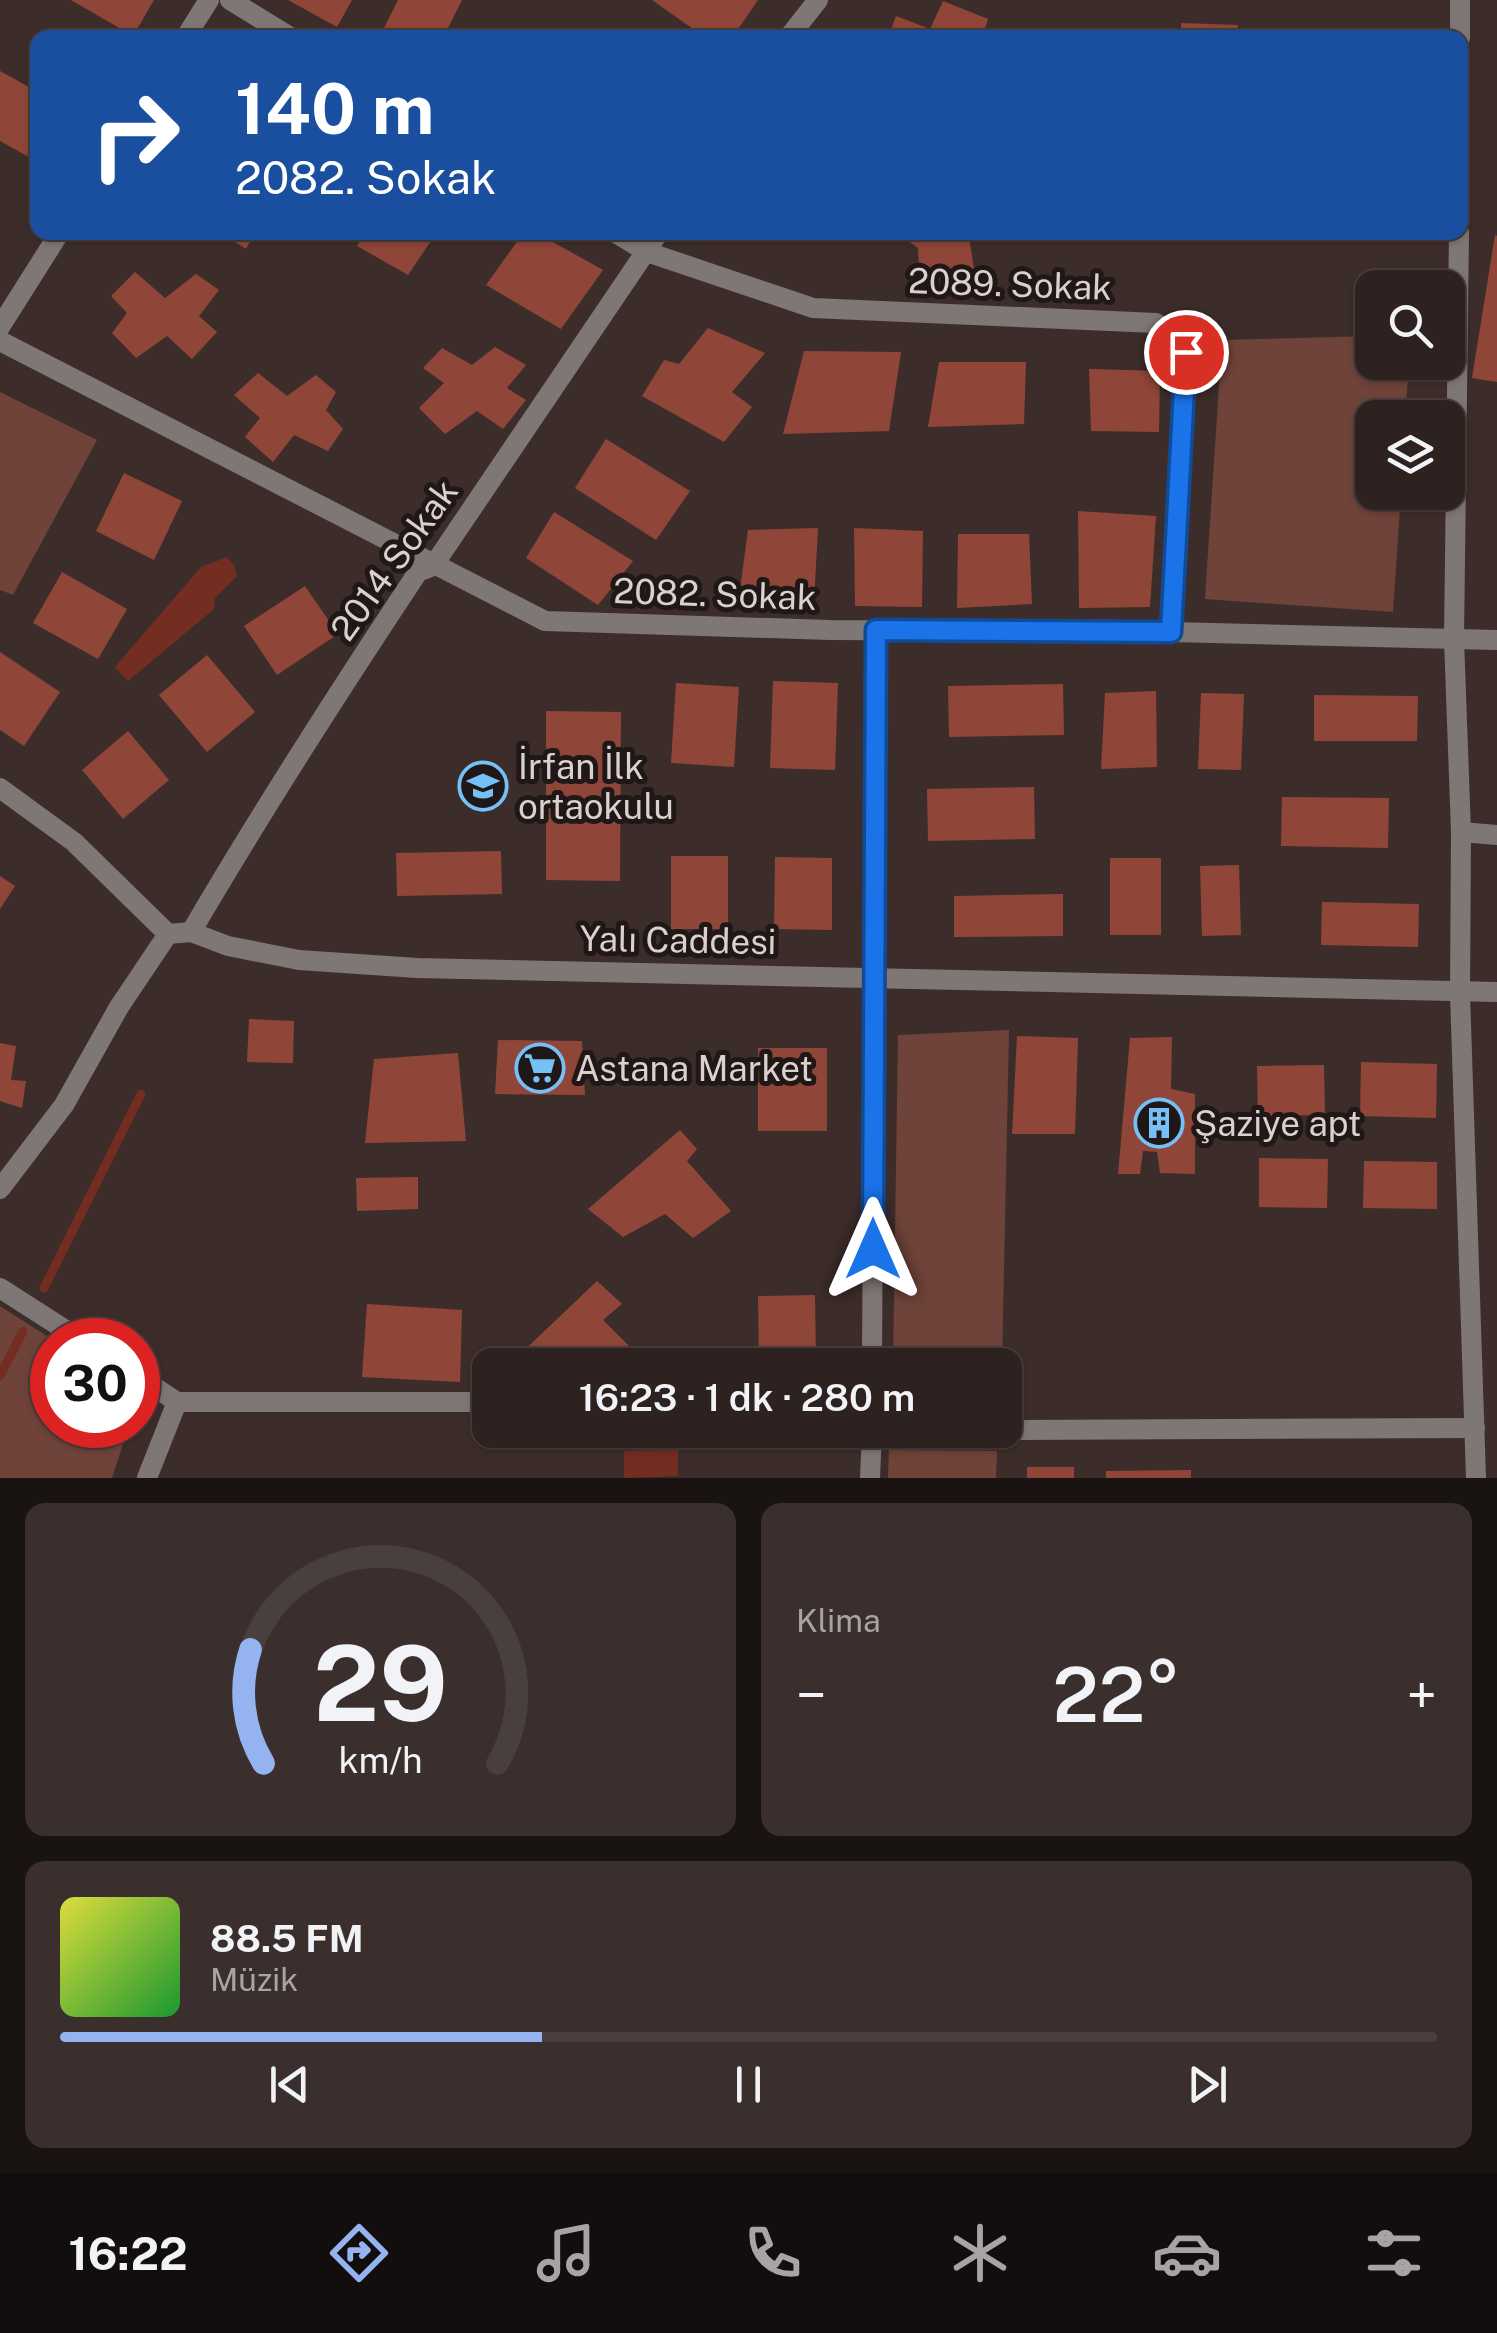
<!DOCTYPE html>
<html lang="tr">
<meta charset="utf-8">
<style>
:root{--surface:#2e2220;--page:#3a2f2d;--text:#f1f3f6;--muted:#a7a4a5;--line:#493f3e;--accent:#95b2f1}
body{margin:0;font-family:"Public Sans",sans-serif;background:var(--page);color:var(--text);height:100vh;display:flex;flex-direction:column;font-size:38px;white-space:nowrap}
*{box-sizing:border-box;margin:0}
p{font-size:32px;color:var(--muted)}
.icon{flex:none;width:55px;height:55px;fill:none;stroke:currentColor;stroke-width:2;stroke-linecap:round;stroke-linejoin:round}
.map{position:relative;height:1478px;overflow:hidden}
.drawer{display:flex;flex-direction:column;gap:25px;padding:25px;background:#191312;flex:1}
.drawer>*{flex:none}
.guide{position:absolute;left:30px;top:30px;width:1438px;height:210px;border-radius:20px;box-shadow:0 2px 8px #0004,0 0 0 2px var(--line);background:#1a4fa0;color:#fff;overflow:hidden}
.tools{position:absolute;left:1355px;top:270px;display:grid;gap:20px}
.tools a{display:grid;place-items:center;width:110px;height:110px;border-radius:20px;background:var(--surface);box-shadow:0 2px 8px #0004,0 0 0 2px var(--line);font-size:50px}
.speed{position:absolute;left:30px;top:1318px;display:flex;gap:20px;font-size:50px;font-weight:700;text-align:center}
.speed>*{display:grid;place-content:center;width:130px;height:130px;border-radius:50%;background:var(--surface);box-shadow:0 2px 8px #0004,0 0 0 2px var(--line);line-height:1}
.speed .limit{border:15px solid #d22;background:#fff;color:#111}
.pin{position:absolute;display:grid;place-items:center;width:85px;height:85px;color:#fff;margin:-42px;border:5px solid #fff;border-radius:50%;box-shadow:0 2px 10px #0007}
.me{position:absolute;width:110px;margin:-55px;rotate:0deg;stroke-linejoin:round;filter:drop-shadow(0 0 8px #0008)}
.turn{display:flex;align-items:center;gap:35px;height:210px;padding:0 40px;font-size:45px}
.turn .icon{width:130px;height:130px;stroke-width:2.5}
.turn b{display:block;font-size:70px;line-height:85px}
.big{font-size:75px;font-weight:600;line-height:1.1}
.drawer .card{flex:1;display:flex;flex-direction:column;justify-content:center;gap:15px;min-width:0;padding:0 35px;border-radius:20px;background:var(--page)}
.drawer .dial{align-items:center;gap:0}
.dial svg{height:260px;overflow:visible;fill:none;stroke:var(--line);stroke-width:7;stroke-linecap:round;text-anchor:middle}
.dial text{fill:var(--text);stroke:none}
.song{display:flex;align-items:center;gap:30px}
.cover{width:120px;height:120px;border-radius:15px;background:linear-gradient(135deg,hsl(60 70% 55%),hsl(130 70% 35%))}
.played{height:10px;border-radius:5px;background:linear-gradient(90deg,var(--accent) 35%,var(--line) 35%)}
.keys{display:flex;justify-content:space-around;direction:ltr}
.heat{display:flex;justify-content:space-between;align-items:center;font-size:55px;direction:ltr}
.drawer .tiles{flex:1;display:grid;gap:25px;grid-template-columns:1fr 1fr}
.card:last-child{grid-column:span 2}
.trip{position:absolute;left:472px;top:1348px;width:550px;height:100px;border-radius:20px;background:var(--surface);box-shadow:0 2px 8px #0004,0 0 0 2px var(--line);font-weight:600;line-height:100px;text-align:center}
.dock{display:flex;height:160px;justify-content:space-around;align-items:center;background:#120e0d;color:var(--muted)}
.dock .icon{width:70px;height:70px}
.dock .on{color:var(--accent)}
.dock b{font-size:45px;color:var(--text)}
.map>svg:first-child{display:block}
</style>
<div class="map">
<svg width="1497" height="1478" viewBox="0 0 1497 1478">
<rect width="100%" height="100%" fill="#3d2d2a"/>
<g fill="#6f433a">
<path d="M1372 336V362L1409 363 1405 417 1372 418V492L1401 493 1393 612 1205 599 1222 340Z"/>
<path d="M0 392 97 440 13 595 0 590Z"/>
<path d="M1009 1030 1002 1365H893L898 1035Z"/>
<path d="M0 1306 53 1340 52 1425H129L112 1478H0Z"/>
<path d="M889 1450 997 1451 996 1478H888Z"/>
</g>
<g fill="#732d21">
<path d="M227 557 234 565 237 576 215 598 214 609 128 681 115 667 201 567Z"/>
<path d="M678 1450V1476L624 1478V1451Z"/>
</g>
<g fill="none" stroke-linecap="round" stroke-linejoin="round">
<g stroke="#732d21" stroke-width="9">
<path d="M44 1288 141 1094"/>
<path d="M0 1376 23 1331"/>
</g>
</g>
<g fill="#8f4639">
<path d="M71 0H154L133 36Z"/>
<path d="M288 0H352L337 27Z"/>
<path d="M398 0H462L443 38H379Z"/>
<path d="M652 0H758L732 38H706Z"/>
<path d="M943 1 988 19 982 38H888L896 16 930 29Z"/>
<path d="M1181 23 1238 25 1237 38H1181Z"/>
<path d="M0 71 38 92V162L0 141Z"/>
<path d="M219 232H255L246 249Z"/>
<path d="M366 232H437L408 275 357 246Z"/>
<path d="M524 232H535L603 270 561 329 486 285Z"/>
<path d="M896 232H972L969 237 975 275 920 283 918 248Z"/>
<path d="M1495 235 1497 236V382L1472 378Z"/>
<path d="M135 272 165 298 196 274 219 290 199 316 217 332 192 359 167 336 136 358 112 333 127 313 111 296Z"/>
<path d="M708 328 765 353 732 392 752 407 724 442 642 396 664 360 679 364Z"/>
<path d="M495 347 526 365 507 388 526 400 503 429 477 411 445 434 419 408 444 383 423 368 442 348 472 365Z"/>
<path d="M804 351 901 352 889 431 783 434Z"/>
<path d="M939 362H1026L1024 424 928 427Z"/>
<path d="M1089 369 1160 371 1159 432 1091 431Z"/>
<path d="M258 373 287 396 316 375 336 392 326 410 343 429 328 451 294 435 273 462 245 437 260 418 234 395Z"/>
<path d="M606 439 690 491 656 540 575 488Z"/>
<path d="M124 473 182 501 154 560 96 531Z"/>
<path d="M1078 511 1156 516 1150 607 1079 608Z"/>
<path d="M554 512 633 561 598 605 526 558Z"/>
<path d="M818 528 814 602 738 604 748 530Z"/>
<path d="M854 528 923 531 922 607 855 606Z"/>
<path d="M958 534H1029L1032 604 957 608Z"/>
<path d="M62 572 127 609 98 659 33 623Z"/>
<path d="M305 586 338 634 277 675 244 626Z"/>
<path d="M0 652 60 692 24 746 0 730Z"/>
<path d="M207 655 255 712 207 752 159 695Z"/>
<path d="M773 681 838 683 835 770 770 768Z"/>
<path d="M676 683 739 687 734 767 671 763Z"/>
<path d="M1063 684 1064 735 949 737 948 686Z"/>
<path d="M1156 691 1157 767 1101 769 1105 693Z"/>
<path d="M1201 693 1244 694 1241 770 1198 769Z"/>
<path d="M1314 695 1418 696 1417 741H1314Z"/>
<path d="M546 711 621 712 620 881 546 880Z"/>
<path d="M128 731 169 780 123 819 82 770Z"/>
<path d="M1034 787 1035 839 928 841 927 789Z"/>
<path d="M1282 797 1389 798 1388 848 1281 846Z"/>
<path d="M501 851 502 894 397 896 396 853Z"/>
<rect x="671" y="856" width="57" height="73"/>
<path d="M775 857 832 858V930L774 929Z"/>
<rect x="1110" y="858" width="51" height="77"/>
<path d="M1239 865 1241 935 1202 936 1200 866Z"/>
<path d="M0 876 15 886 0 909Z"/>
<path d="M1063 894V936L954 937V896Z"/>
<path d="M1322 902 1419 904 1418 947 1321 945Z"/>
<path d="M249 1019 294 1021 293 1063 247 1062Z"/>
<path d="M1017 1036 1078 1038 1075 1134H1012Z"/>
<path d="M1172 1037 1171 1089 1195 1094V1174L1160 1173 1157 1152 1143 1151 1140 1174H1118L1130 1038Z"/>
<path d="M498 1040 582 1041 585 1095 495 1094Z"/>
<path d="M0 1043 16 1046 11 1080 26 1081 22 1108 0 1101Z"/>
<rect x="758" y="1048" width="69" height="83"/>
<path d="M458 1053 466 1141 365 1143 374 1059Z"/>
<path d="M1361 1062 1437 1064 1436 1118 1360 1116Z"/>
<path d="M1324 1065 1325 1115 1258 1116 1257 1066Z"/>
<path d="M680 1130 697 1149 687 1161 731 1211 693 1238 665 1214 623 1237 588 1209Z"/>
<path d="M1259 1158 1328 1159 1327 1208 1259 1207Z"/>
<path d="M1364 1161 1437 1162V1209L1363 1208Z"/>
<path d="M418 1177V1209L357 1211 356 1178Z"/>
<path d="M597 1281 622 1304 603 1320 648 1365H591L582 1358 575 1365H518L514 1360Z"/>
<path d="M815 1295 816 1365H759L758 1296Z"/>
<path d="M367 1304 462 1310 460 1382 362 1377Z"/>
<rect x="1027" y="1467" width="47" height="11"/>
<path d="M1191 1470V1478H1106V1471Z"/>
</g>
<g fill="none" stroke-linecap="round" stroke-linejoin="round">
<g stroke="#7f7775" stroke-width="20">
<path d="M230 0 292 38"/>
<path d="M185 38 209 0"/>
<path d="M788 38 818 0"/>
<path d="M1460 38V0"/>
<path d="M614 232 647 252 813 308 1156 323 1185 352 1171 632"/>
<path d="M1459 232 1454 639 1461 832 1460 994 1476 1478"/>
<path d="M0 327 60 232"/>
<path d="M0 341 545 621 830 630 1171 632 1497 640"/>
<path d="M0 788 74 842 168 934"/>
<path d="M1461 832 1497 835"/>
<path d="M191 932C263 809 339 691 418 572L433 566 659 232"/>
<path d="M0 1189 64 1105 119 1007 168 934 191 932 228 946 299 960 417 968 1497 992"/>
<path d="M0 1288 81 1340"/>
<path d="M872 1365 876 631"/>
<path d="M138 1376 177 1402"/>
<path d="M872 1430H992"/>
<path d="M1005 1430 1475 1428"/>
<path d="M147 1478 177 1402H490"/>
<path d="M870 1478 872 1430"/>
</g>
</g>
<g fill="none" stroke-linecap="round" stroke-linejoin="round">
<g stroke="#114b97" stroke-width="25">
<path id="route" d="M873 1249 876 630 1171 632 1186 352"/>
</g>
<use href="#route" stroke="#1a73e8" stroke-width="18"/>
</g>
<defs>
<g id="school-ring" transform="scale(2.5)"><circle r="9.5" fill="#1f1816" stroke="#75c0f6" stroke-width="1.5"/><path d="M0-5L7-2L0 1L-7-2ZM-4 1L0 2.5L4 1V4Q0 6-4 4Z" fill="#75c0f6"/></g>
<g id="supermarket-ring" transform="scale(2.5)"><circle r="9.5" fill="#1f1816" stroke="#75c0f6" stroke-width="1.5"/><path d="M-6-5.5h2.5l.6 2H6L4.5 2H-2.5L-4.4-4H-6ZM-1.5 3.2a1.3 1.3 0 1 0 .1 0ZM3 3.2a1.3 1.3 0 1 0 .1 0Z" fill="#75c0f6"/></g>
<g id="building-ring" transform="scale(2.5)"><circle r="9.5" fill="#1f1816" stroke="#75c0f6" stroke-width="1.5"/><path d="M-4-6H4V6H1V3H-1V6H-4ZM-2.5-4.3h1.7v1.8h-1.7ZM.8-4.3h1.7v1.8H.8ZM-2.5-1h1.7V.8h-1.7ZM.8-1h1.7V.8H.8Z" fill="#75c0f6"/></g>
</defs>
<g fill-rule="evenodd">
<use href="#school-ring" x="483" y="786"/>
<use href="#supermarket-ring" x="540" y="1068"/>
<use href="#building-ring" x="1159" y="1123"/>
</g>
<g text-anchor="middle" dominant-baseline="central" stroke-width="10" stroke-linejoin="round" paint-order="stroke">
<g font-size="35" fill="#dbd0ce" stroke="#1f1816">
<text transform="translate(1010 284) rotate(2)">2089. Sokak</text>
<text transform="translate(394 560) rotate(-54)">2014 Sokak</text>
<text transform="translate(715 594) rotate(2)">2082. Sokak</text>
<text transform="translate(678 940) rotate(1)">Yalı Caddesi</text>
</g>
<g font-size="35" fill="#dbd0ce" stroke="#1f1816" text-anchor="start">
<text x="518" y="766">İrfan İlk<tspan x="518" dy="40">ortaokulu</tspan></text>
<text x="575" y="1068">Astana Market</text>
<text x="1194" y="1123">Şaziye apt</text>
</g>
</g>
</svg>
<div class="tools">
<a><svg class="icon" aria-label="search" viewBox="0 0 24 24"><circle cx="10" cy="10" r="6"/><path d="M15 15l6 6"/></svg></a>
<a><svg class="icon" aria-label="layers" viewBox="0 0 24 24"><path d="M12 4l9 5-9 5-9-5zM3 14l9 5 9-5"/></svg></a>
</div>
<div class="speed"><div class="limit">30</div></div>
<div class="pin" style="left:1186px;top:352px;background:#d93025"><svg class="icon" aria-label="arrive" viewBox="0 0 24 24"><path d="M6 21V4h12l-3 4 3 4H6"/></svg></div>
<svg class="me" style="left:873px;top:1249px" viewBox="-20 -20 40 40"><path d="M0-17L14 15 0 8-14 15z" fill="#1a73e8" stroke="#fff" stroke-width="4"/></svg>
<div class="trip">16:23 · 1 dk · 280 m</div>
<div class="guide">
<div class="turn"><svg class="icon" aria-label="right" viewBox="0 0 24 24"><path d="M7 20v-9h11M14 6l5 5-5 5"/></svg><div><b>140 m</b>2082. Sokak</div></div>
</div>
</div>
<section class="drawer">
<div class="tiles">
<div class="card dial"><svg viewBox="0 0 100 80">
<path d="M14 69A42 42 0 1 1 86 69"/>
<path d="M14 69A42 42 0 0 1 10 34" stroke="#95b2f1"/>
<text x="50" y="56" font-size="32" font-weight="700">29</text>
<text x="50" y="72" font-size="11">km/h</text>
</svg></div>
<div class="card"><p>Klima</p>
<div class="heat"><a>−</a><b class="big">22°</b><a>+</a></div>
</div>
<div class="card">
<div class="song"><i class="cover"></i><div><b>88.5 FM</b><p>Müzik</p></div></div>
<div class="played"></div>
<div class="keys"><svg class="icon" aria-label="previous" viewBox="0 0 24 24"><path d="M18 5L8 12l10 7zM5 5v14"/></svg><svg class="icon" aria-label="pause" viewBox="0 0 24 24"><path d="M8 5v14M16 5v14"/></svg><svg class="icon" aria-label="next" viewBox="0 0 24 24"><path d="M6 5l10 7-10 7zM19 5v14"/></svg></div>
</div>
</div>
</section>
<nav class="dock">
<b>16:22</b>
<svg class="icon on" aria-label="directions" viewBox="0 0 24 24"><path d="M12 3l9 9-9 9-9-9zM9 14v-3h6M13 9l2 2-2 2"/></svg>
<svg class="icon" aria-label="music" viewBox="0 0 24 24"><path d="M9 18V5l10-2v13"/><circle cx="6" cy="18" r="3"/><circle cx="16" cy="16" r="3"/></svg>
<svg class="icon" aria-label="phone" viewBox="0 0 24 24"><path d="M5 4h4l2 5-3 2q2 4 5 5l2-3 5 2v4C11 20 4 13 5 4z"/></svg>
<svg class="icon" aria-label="climate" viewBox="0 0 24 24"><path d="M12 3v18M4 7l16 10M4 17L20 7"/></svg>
<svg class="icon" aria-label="car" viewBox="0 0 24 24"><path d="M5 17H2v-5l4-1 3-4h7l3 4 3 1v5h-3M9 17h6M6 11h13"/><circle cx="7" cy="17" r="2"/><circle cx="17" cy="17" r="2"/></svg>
<svg class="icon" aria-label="filters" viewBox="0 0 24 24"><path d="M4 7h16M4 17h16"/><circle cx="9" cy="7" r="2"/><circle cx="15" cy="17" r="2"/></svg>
</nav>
